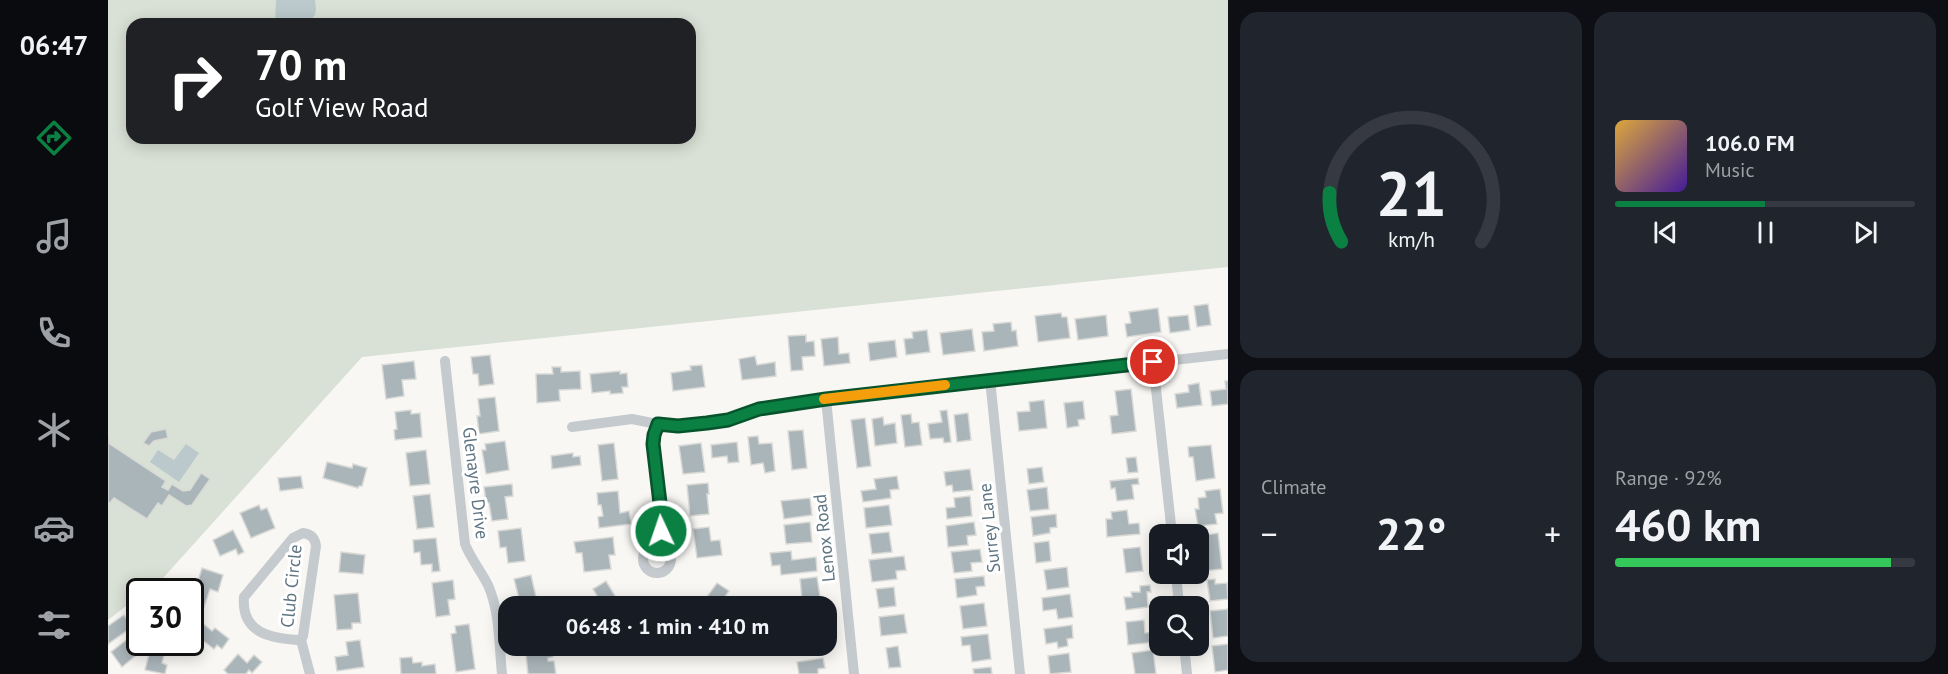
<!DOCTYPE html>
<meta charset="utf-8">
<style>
:root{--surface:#171b24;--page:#20242c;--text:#f1f3f6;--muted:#9ea1a6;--line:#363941;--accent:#0b8043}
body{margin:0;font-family:"PT Sans",sans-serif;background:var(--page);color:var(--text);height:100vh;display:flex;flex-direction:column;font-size:22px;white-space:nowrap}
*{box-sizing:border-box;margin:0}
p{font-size:20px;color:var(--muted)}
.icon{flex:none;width:33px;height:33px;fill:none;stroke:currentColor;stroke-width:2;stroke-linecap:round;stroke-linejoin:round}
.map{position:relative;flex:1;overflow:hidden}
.sheet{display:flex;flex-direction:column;gap:12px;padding:12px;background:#0d0f14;width:720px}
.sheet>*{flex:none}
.guide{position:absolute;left:18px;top:18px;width:570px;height:126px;border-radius:18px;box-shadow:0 3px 15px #0003;background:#202124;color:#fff;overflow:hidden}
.tools{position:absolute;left:1041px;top:524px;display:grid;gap:12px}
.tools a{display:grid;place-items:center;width:60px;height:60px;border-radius:12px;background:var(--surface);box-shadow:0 3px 15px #0003;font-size:30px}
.speed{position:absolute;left:18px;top:578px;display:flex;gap:12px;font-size:30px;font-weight:700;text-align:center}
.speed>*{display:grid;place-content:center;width:78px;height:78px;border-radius:50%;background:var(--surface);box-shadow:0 3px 15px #0003;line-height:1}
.speed .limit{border:3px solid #111;border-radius:9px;background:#fff;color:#111}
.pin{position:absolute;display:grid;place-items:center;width:51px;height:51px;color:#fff;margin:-26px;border:3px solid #fff;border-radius:50%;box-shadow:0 2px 6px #0007}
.me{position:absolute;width:66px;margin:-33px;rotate:357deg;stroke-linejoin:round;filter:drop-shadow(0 0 4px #0008)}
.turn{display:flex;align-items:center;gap:21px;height:126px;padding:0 30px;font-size:27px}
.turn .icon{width:78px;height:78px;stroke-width:2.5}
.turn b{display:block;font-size:42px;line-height:51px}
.big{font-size:45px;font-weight:700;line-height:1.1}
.sheet .widget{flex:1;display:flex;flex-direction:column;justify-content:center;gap:9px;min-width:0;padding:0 21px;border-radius:18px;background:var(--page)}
.sheet .dial{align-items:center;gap:0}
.dial svg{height:156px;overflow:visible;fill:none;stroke:var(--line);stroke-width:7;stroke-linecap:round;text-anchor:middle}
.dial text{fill:var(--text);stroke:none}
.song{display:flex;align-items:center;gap:18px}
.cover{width:72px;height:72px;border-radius:9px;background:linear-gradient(135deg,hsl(40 70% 55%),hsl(260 70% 35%))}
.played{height:6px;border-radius:3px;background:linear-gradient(90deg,var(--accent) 50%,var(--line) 50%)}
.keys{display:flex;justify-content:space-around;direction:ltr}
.heat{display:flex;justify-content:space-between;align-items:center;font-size:33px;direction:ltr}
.charge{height:9px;border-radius:4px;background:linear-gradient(90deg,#34c759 92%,var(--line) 0)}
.sheet .tiles{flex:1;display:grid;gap:12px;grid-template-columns:repeat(2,1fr)}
.trip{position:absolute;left:390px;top:596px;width:339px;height:60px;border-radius:18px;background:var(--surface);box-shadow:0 3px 15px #0003;font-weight:700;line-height:60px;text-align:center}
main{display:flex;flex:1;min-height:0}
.dock{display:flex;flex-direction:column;width:108px;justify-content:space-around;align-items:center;background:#090b0e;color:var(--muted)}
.dock .icon{width:42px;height:42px}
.dock .on{color:var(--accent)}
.dock b{font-size:27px;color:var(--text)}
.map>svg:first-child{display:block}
</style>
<main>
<nav class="dock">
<b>06:47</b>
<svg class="icon on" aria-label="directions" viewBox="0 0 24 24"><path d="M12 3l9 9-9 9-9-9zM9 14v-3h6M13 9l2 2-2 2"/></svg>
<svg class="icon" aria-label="music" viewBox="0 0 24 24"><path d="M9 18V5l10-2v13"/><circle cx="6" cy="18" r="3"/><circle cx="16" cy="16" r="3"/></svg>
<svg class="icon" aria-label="phone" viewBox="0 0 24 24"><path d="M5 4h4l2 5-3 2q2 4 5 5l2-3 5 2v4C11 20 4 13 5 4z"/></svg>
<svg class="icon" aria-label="climate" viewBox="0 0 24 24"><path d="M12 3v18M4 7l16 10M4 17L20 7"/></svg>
<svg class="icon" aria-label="car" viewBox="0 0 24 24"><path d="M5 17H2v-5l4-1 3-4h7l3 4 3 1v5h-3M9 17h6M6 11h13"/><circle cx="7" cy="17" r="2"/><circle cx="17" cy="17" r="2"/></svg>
<svg class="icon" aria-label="filters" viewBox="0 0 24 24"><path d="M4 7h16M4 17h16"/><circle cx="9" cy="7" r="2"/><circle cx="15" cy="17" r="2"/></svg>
</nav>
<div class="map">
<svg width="1120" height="674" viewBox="0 0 1120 674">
<rect width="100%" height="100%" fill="#f8f7f4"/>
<path fill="#d9e0d5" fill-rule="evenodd" d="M0 0H1120V267L254 357 56 577 38 591H32L31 596 0 620ZM24 24H582V138H24Z"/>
<g fill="#bbc9cd">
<path d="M168 0H207C207 3 208 7 208 10 206 28 179 24 167 24Z"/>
<path d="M78 444 91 453 71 482 42 462 50 450 66 460Z"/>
</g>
<g fill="#aab5ba" stroke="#d9d9d6" stroke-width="1.5">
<path d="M1100 304 1103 325 1089 327 1086 306Z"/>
<path d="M1050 308 1053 332 1019 337 1017 324 1023 323 1021 312Z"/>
<path d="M953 313 954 317H959L962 338 930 342 927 316Z"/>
<path d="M998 315 1000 336 970 340 967 319Z"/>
<path d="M1080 315 1082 330 1062 333 1060 317Z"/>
<path d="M903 322 904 331 908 330 910 346 876 351 874 332 886 331 885 324Z"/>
<path d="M864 329 867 351 835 355 832 333Z"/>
<path d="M819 330 822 352 798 355 796 339 805 338 804 332Z"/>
<path d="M698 335V342L706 341 707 356 694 357 695 370 683 371 680 336Z"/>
<path d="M730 337 731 354 741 353 742 363 716 366 713 339Z"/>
<path d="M787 340 789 357 762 361 760 343Z"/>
<path d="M382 355 386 384 371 386 370 374H365L363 357Z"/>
<path d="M647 356 649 365 667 362 668 376 634 380 631 359Z"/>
<path d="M306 361 308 379 294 380 296 396 278 399 274 365Z"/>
<path d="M594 365 597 387 565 391 563 373 583 370 582 366Z"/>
<path d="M444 367H453V372L472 371 473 389 451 390 452 401 429 403 428 374H445Z"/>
<path d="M512 371V374L519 373 520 387H514L515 393 502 394V391L484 393 482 374Z"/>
<path d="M1117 381H1120V404L1104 406 1102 391 1118 389Z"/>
<path d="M1091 383 1094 405 1069 408 1067 394 1081 392 1080 385Z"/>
<path d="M1023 389 1028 431 1004 434 1002 416 1010 415 1007 391Z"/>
<path d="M387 397 391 431 371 434 369 416H372L370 399Z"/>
<path d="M936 400 939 428 911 431 909 412 922 411 921 402Z"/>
<path d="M975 401 977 419 970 420 971 426 959 428 956 403Z"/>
<path d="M303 410V414L312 413 314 437 287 440 286 430 289 429 287 412Z"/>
<path d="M839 410 843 442 836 443 835 438 822 439 820 424 834 422 832 411Z"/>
<path d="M860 413 863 440 849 442 846 415Z"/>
<path d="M803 414 804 423 811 422 814 445 797 447 793 415Z"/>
<path d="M775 417 776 425 787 423 789 443 767 446 764 419Z"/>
<path d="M757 418 763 466 749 468 743 420Z"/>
<path d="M58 429 60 438 46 441 41 446 35 443 43 432Z"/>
<path d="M695 430 699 468 684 470 680 431Z"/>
<path d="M0 436 2 444 58 481 54 487 60 490 64 484 75 491 82 490 93 473 102 479 84 505 78 506 61 495 54 506 50 503 39 519 6 498 2 503 0 502Z"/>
<path d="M650 436 651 444 664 443 667 471 657 473 655 463 643 465 640 437Z"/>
<path d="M397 441 401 470 378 474 374 450H378L377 444Z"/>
<path d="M629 442 631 462 620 463 619 456 604 458 603 445Z"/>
<path d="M506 443 510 479 494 481 490 445Z"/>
<path d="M593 443 597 472 575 474 571 446Z"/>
<path d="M1103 445 1107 478 1088 481 1085 457H1081L1080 447Z"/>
<path d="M318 450 322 484 302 486 298 453Z"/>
<path d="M465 453V457L472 456 473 465 444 469 443 456Z"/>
<path d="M1028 457 1030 472 1020 473 1018 458Z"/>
<path d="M219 462 244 468 245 464 259 468 254 486H251L250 488 215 478Z"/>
<path d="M934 467 936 482 921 484 919 469Z"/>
<path d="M862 469 865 490 845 492 844 485 838 486 836 472Z"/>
<path d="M193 476 195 488 172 491 170 478Z"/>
<path d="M789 476 791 489 782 490 783 498 755 502 753 491 768 489 766 479Z"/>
<path d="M1030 478 1031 484 1024 485 1026 499 1009 501 1007 488 1003 489 1002 481Z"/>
<path d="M600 483 601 494H599L601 514 582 516 579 485Z"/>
<path d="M404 484 405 496 397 497 400 519 384 521 381 503H378L376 487Z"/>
<path d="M939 487 941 509 922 511 919 490Z"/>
<path d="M1112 489 1115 513 1107 514 1109 524 1090 526 1087 509H1091L1090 498 1098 497 1097 491Z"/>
<path d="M510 491 512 513 521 511 523 524 491 528 490 517 495 516 493 505H490L489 493Z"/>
<path d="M322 494 326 527 309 529 305 496Z"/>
<path d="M862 496 864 516 839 519 838 508 847 507 846 498Z"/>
<path d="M702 498 704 515 676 519 673 501Z"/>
<path d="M151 505 153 510 159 508 167 528 143 538 132 513Z"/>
<path d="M781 505 784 525 758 528 756 508Z"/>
<path d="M1019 510 1021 524 1031 523 1032 534 999 537 998 519H1004L1003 512Z"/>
<path d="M948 514 949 527 942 528V533L925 536 923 517Z"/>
<path d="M702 522 704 542 678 544 676 525Z"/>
<path d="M866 522 868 535 859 536 860 545 840 547 838 526Z"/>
<path d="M601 527 603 541 612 540 614 555 589 558 585 529Z"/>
<path d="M413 528 417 561 400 563 398 547 392 548 390 531Z"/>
<path d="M125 530 136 552 130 555 128 549 112 556 105 540Z"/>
<path d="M781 532 784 552 764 554 761 534Z"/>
<path d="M1110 533 1114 569 1096 571 1092 536Z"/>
<path d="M505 537 507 555H501L503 569 476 572 474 553H468L466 542Z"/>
<path d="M328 538 332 571 324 572V564L313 565 312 552 306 553 305 540Z"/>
<path d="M941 541 943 561 928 563 926 543Z"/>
<path d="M1032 547 1035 571 1018 573 1015 549Z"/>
<path d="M872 549 874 562 863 563 864 571 846 573 843 552Z"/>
<path d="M683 551 684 560 708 557 709 571 673 575 672 565 664 566 662 553Z"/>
<path d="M233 552 257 555 255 574 231 572Z"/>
<path d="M796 556 798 570 788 571 789 579 764 582 761 560Z"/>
<path d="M959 567 961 587 939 590 936 570Z"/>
<path d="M94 568 115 575 110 592 102 589 95 610 82 606V593L86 594Z"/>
<path d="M423 575 430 606H413L406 579Z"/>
<path d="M876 576 877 586 868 587 869 595 849 598 847 579Z"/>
<path d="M709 577 712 597 694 599 692 579Z"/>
<path d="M1107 579V584L1119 583 1120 599 1102 601 1099 580Z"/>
<path d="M345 580 347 599 340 600 342 615 328 617 324 583Z"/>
<path d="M498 581 513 606H495L485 589Z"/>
<path d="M609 583 621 591 610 606H595L593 605Z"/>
<path d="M1042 585 1043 592H1039L1040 607 1018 610 1016 597H1024L1023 592H1032V586Z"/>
<path d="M786 587 788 606 771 608 768 589Z"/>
<path d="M250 593 253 623H244V629L229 630 226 595Z"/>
<path d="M962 594 965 617 950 619 948 609 935 611 934 598Z"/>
<path d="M876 603 879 626 855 629 852 606Z"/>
<path d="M1120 609V636L1105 638 1102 611Z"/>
<path d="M796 614 799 633 773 636 771 617Z"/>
<path d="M16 615 24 627 0 644V626Z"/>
<path d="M1036 620 1037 633 1046 632 1047 642 1020 645 1018 622Z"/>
<path d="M93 622 104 631 107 628 121 639 114 649 109 645 106 649 85 633Z"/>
<path d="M361 624 367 669 348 672 343 634 348 633 347 626Z"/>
<path d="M964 625 965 638 959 639 960 646 950 648 949 642 938 644 936 629Z"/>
<path d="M880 634 883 659 864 662 862 645 854 646 853 637Z"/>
<path d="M21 638 27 645 22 649 27 656 14 667 3 652Z"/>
<path d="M252 640 256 667 229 671 227 657 240 655 238 642Z"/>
<path d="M44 642 59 643 54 663 59 665 57 674 37 670Z"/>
<path d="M1120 644V670L1107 672 1104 646Z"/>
<path d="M417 645H444L445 657 440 658V661H446L448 674H420Z"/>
<path d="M696 645H709L710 652 687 655 686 648 696 647Z"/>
<path d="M790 646 793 667 781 668 778 648Z"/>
<path d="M1045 650 1048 674H1027L1024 653Z"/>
<path d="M961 653 963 672 942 674 940 656Z"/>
<path d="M130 654 139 663 146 655 154 662 144 673 141 670 138 674H120L116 670Z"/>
<path d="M304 657 305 663 314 662V666L327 664 328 674H293L292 658Z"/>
<path d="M715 658 717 668 710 669V674H691L689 662Z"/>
<path d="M883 667 884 674H866L865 669Z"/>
</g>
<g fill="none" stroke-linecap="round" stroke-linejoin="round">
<g stroke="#c4cacd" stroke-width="10">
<path d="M337 361 357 544C363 559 373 571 380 585 392 612 391 645 394 674"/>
<path d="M1045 362 1064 534"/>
<path d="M882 379 912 674"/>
<path d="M718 399 746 674"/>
<path d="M550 424 546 435 545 444 554 520 551 545"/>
<path d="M464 427 524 419 559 426 599 423 620 420 651 409 718 399 1120 354"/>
<path d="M195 533C203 534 207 538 208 546L195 636 193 640C163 639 133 633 136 597L185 538Z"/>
<circle cx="549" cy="559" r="14"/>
<path d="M1068 573 1071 606"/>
<path d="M193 640 202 674"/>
<path d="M1076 645 1079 674"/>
</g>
</g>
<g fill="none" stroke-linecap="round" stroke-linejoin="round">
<g stroke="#07532c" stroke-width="15">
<path id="route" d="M553 531 554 520 545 444 546 435 550 424 570 426 599 423 620 420 651 409 718 399 1045 362"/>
</g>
<use href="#route" stroke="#0b8043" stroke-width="10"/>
<path stroke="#f59e0b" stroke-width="10" d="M716 399 837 385"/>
</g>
<g text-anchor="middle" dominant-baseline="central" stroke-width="6" stroke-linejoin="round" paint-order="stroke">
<g font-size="18" fill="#5f7582" stroke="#fff">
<text transform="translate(368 483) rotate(83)">Glenayre Drive</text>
<text transform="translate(881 528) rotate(-96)">Surrey Lane</text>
<text transform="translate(716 538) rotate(-96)">Lenox Road</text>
<text transform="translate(183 586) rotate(-84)">Club Circle</text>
</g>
</g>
</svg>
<div class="tools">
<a><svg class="icon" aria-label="sound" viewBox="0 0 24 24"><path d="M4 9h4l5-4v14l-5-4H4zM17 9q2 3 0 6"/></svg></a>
<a><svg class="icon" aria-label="search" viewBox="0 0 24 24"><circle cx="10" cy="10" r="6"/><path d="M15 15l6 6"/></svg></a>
</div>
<div class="speed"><div class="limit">30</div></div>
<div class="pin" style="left:1045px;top:362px;background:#d93025"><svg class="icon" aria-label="arrive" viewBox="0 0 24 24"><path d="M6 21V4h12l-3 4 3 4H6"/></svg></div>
<svg class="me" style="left:553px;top:531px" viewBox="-20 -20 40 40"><circle r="17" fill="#0b8043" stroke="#fff" stroke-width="3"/><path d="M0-11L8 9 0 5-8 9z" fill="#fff"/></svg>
<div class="trip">06:48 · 1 min · 410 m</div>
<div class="guide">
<div class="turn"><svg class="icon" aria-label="right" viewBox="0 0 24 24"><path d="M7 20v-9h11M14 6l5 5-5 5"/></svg><div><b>70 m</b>Golf View Road</div></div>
</div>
</div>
<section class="sheet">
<div class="tiles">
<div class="widget dial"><svg viewBox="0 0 100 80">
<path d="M14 69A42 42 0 1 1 86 69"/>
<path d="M14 69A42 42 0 0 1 8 44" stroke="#0b8043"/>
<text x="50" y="56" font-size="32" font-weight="700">21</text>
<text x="50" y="72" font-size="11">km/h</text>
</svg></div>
<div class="widget">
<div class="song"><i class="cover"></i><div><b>106.0 FM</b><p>Music</p></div></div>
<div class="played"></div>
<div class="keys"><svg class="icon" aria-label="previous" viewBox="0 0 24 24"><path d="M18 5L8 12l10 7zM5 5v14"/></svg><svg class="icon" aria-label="pause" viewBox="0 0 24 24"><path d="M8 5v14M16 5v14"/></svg><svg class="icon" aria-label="next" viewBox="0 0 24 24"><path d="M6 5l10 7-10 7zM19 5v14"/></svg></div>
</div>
<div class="widget"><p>Climate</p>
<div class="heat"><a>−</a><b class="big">22°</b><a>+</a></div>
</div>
<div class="widget"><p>Range · 92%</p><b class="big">460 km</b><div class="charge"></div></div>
</div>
</section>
</main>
